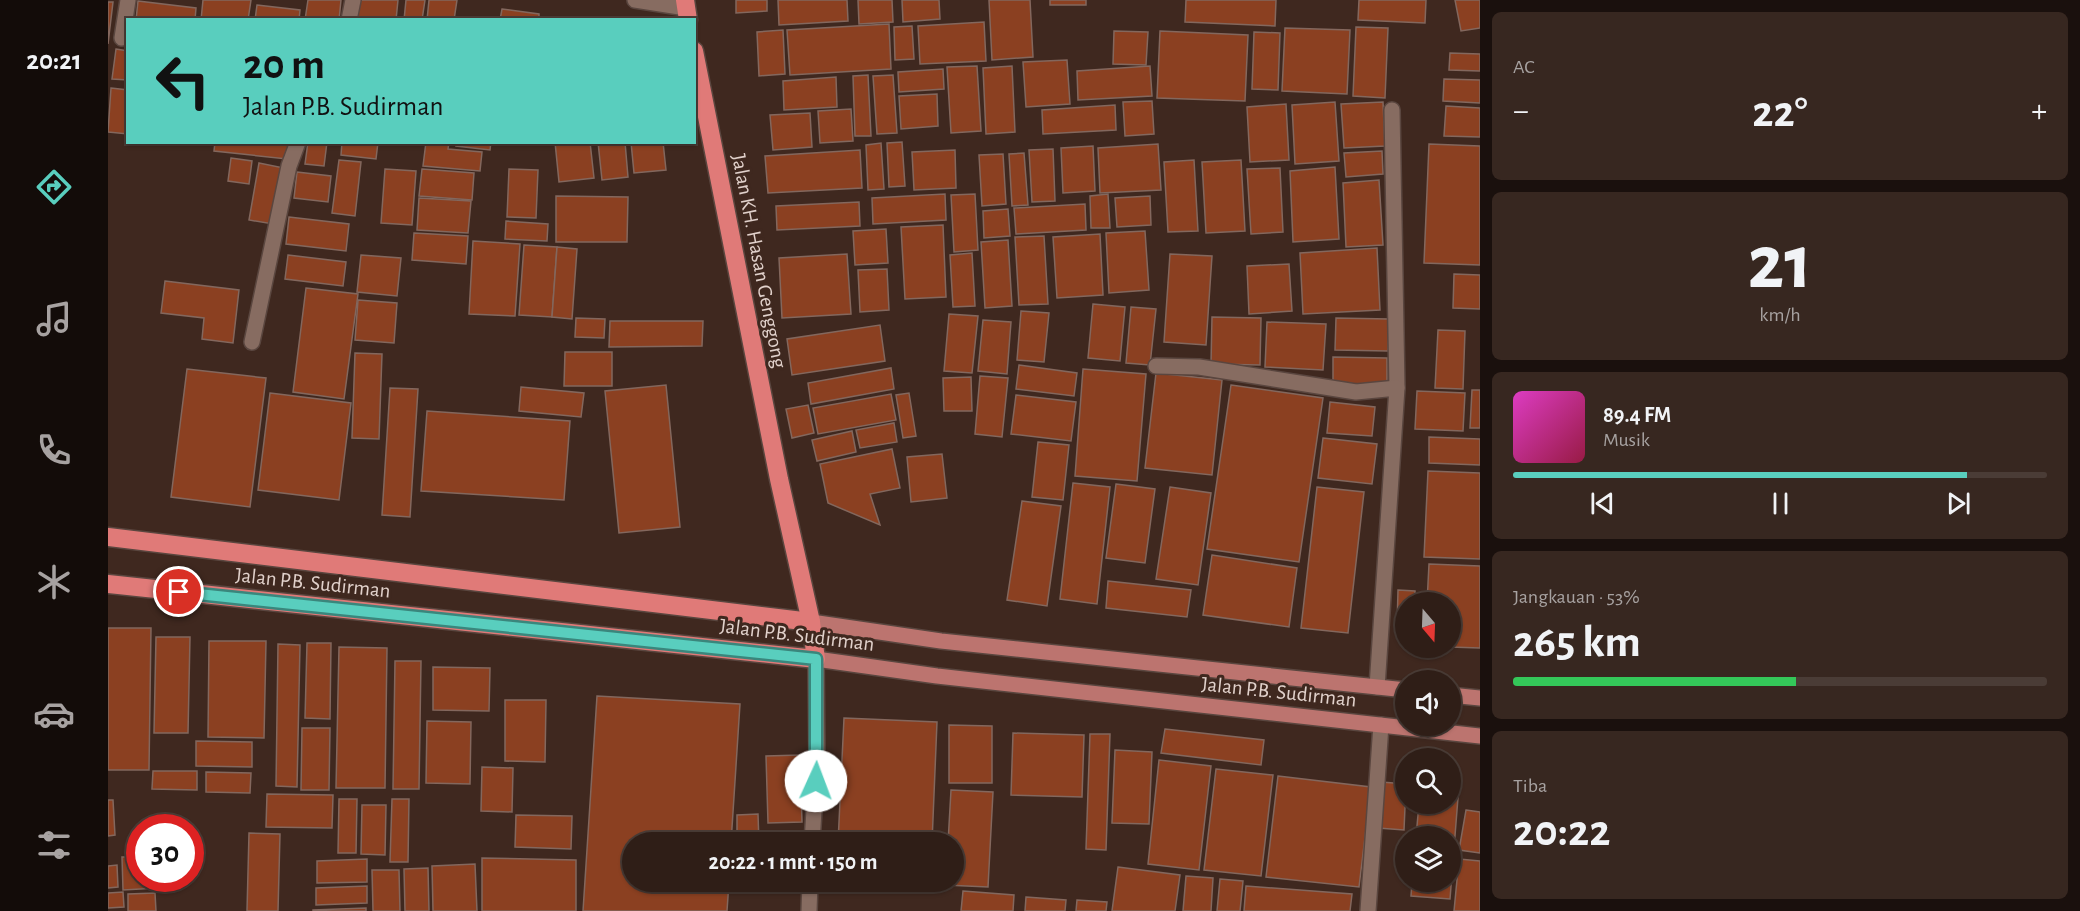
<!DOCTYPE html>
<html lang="id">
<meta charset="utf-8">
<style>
:root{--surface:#2f1e17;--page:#372720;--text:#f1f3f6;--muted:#a7a2a1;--line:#4a3c36;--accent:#59cebe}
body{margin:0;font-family:"Alegreya Sans",sans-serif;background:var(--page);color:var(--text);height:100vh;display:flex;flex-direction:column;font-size:22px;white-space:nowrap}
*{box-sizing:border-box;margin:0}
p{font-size:20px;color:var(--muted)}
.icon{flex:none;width:33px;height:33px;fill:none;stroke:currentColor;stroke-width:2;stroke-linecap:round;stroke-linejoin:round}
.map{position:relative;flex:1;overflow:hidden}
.drawer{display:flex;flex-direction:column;gap:12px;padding:12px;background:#1a100d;width:600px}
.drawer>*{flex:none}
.banner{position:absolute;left:18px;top:18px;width:570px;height:126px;border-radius:0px;box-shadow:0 2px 4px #0004,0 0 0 2px var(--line);background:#59cebe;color:#111;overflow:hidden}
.needle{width:39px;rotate:161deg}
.tools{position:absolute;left:1287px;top:592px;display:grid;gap:12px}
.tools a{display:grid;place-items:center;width:66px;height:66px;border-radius:50%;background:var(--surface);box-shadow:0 2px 4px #0004,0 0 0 2px var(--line);font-size:30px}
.speed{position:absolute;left:18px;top:814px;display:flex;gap:12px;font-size:30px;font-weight:700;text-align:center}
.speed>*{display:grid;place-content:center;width:78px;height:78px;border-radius:50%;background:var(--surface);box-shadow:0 2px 4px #0004,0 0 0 2px var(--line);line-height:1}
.speed .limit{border:9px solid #d22;background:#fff;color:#111}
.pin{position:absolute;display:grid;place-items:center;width:51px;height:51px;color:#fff;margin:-26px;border:3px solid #fff;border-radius:50%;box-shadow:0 2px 6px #0007}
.me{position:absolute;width:66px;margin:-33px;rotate:2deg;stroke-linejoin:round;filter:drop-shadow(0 0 4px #0008)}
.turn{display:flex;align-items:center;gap:21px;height:126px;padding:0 18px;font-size:27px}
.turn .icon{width:78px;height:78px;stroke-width:2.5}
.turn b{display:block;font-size:42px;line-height:51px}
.big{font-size:45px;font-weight:600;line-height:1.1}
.drawer .card{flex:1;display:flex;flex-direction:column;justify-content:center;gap:9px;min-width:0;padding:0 21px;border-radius:9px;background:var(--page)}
.drawer .dial{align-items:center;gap:0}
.dial b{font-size:78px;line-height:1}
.song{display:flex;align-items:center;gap:18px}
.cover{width:72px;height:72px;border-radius:9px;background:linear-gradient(135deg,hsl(310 70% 55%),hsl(340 70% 35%))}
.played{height:6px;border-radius:3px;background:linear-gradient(90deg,var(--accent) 85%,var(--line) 85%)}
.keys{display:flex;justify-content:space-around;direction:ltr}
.heat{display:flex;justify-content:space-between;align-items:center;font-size:33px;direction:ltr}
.charge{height:9px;border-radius:4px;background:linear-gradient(90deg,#34c759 53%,var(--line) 0)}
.trip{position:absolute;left:514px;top:832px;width:342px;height:60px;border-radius:30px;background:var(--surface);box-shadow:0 2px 4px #0004,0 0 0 2px var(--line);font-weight:600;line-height:60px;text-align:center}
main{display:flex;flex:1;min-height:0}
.dock{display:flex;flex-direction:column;width:108px;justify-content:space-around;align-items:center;background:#130c09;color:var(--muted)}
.dock .icon{width:42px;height:42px}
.dock .active{color:var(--accent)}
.dock b{font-size:27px;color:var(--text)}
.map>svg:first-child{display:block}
</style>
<main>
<nav class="dock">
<b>20:21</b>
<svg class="icon active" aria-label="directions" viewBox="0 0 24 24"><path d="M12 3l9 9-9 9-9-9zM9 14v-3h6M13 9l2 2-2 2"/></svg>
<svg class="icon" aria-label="music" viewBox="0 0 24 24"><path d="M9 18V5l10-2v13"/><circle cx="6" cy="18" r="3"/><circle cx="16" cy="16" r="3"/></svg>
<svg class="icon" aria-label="phone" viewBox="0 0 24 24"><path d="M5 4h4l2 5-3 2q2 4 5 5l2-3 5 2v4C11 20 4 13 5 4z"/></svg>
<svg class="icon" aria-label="climate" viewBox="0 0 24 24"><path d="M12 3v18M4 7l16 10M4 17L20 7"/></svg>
<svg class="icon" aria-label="car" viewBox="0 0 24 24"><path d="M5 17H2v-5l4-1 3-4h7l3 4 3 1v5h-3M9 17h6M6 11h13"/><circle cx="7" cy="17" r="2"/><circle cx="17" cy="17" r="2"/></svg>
<svg class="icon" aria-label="filters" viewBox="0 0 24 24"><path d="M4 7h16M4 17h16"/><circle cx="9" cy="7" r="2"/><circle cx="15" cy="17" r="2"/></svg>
</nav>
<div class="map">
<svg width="1372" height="911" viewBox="0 0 1372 911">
<rect width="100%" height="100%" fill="#3f281f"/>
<g fill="#8b4021" stroke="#83675d" stroke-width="1.5">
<path d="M95 0H143L140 20H93Z"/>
<path d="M200 0H233L231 20H197Z"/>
<path d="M247 0H290L288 20H244Z"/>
<path d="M298 0H317L314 20H296Z"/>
<path d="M321 0H349L346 20H319Z"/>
<path d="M628 0H659V11L628 13Z"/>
<path d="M670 0H739L740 21 671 25Z"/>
<path d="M750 0H784L785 22 751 24Z"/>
<path d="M794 0H831L832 19 795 22Z"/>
<path d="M881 0H922L925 57 884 60Z"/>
<rect x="942" y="0" width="36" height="5"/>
<path d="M1078 0H1168L1167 26 1077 22Z"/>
<path d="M1251 0H1318L1317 23 1250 20Z"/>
<path d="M1347 0H1372V28L1353 31Z"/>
<path d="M30 1 88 8 87 20H28Z"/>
<path d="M0 2H5L0 44Z"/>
<path d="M149 5 192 10 191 20H147Z"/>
<path d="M394 9 431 14V20H392Z"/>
<path d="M876 22 878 61 812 64 810 26Z"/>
<path d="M781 24 783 69 682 75 679 30Z"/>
<path d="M804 26 806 59 787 60 786 27Z"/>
<path d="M1248 27 1280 28 1277 98 1245 96Z"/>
<path d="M1177 28 1242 30 1239 94 1174 91Z"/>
<path d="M675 30 677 74 651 76 649 32Z"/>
<path d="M1006 31 1040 32 1038 65 1005 64Z"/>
<path d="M1052 31 1140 35 1137 101 1049 98Z"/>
<path d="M1146 32 1172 33 1170 90 1144 89Z"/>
<path d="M8 49 20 51V80L4 79Z"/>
<path d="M1342 53 1372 54V71L1341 70Z"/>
<path d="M959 60 962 104 918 107 915 62Z"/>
<path d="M869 66 873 131 843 133 839 67Z"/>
<path d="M904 66 907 132 878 134 875 68Z"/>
<path d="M1042 66 1044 96 970 100 969 71Z"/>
<path d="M835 69 836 89 791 92 790 72Z"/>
<path d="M760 75 763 136H747L745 76Z"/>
<path d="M785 75 789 133 769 134 765 76Z"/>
<path d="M728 77 729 107 676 110 675 81Z"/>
<path d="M1336 79 1372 80V103L1335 101Z"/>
<path d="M3 88 20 90V134L0 132Z"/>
<path d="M829 94 830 126 793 129 791 96Z"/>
<path d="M1044 101 1046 134 1017 136 1015 102Z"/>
<path d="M1227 102 1231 161 1187 164 1184 105Z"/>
<path d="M1275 102 1277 146 1236 148 1233 104Z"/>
<path d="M1178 104 1181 160 1142 162 1139 107Z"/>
<path d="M1007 105 1008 130 935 134 934 110Z"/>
<path d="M1338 106 1372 108V137L1336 136Z"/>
<path d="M743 109 745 141 712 143 710 111Z"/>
<path d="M702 113 704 147 665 150 662 115Z"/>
<path d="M107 142H180L179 159 106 151Z"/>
<path d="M200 142H219L216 166 197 164Z"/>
<path d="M234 142H270L268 159 233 155Z"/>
<path d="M318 142H341L340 149 374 152 372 171 315 166Z"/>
<path d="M349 142H383L382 150 348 146Z"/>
<path d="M447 142H482L486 178 451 182Z"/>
<path d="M490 142H517L520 177 494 180Z"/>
<path d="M523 142H555L558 170 526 173Z"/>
<path d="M794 142 797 186 781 187 779 143Z"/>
<path d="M773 143 776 189 760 190 758 145Z"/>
<path d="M1050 144 1053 190 992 193 990 148Z"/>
<path d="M1321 144 1372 146V265L1316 263Z"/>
<path d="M985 146 987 191 955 193 953 148Z"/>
<path d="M945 149 947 201 924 202 921 150Z"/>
<path d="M752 150 754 188 660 193 657 156Z"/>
<path d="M847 150 848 188 806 190 804 152Z"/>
<path d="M1274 151 1275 174 1238 177 1236 153Z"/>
<path d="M916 153 920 205 904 206 901 154Z"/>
<path d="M895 154 898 204 874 206 871 155Z"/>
<path d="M123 158 144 161 141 184 120 181Z"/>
<path d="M231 160 253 162 247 216 224 213Z"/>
<path d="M1086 160 1090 231 1060 232 1056 162Z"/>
<path d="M1133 160 1137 231 1098 233 1094 162Z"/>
<path d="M151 163 176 168 165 224 141 220Z"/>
<path d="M1227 167 1231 239 1185 242 1182 171Z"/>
<path d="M1172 168 1175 232 1143 234 1139 169Z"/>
<path d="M277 169 308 171 304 225 273 223Z"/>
<path d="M314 169 366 173 364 200 311 196Z"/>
<path d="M401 169 430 170 428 218 399 217Z"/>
<path d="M189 172 223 176 220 202 186 198Z"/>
<path d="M1271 180 1275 245 1238 247 1235 183Z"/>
<path d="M837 194 838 220 765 224 764 198Z"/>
<path d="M867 194 870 250 846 252 843 195Z"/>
<path d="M1000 194 1002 228H983L982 196Z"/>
<path d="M448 196 520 197 519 242H448Z"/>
<path d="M1042 196 1043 225 1009 227 1007 198Z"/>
<path d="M311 198 363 201 360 233 309 230Z"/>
<path d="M751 202 752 226 669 230 668 206Z"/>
<path d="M977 204 978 230 908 234 906 208Z"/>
<path d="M900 209 902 236 876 238 875 211Z"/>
<path d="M181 217 241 224 238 251 178 244Z"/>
<path d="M398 221 440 224 439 241 397 239Z"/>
<path d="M835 225 838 297 797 299 793 227Z"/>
<path d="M778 229 780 263 747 265 745 231Z"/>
<path d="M1037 231 1041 290 1001 293 998 233Z"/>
<path d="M306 233 360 236 358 264 304 260Z"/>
<path d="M992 234 995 295 949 298 945 237Z"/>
<path d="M936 236 940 304 911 305 907 237Z"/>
<path d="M900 240 904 306 877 308 873 242Z"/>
<path d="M365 241 412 244 407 316 361 314Z"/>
<path d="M416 245 449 247 444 317 411 315Z"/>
<path d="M449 247 469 249 464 319 444 317Z"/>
<path d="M1269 248 1272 310 1195 314 1192 253Z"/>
<path d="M864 253 867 306 845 307 842 255Z"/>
<path d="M739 254 743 314 674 318 671 258Z"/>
<path d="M1062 254 1104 256 1098 345 1056 342Z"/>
<path d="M180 255 238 262 235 286 177 279Z"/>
<path d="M253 255 293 258 289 296 249 292Z"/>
<path d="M1181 264 1184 311 1141 314 1139 266Z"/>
<path d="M779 269 781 310 752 312 750 270Z"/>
<path d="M1346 274 1372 275V309L1345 308Z"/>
<path d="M57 281 131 290 125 343 94 339 96 318 53 313Z"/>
<path d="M198 288 250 294 236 399 185 392Z"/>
<path d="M250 300 289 303 286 343 247 340Z"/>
<path d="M985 304 1017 307 1012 361 980 358Z"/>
<path d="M1023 307 1048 309 1042 365 1018 363Z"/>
<path d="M913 311 941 313 936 362 909 360Z"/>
<path d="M841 314 870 316 864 373 836 371Z"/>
<path d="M1104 317 1153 318 1152 365 1103 364Z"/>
<path d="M468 318 497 319 496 338 467 337Z"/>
<path d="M1228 318 1281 319 1280 351 1227 350Z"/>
<path d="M875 320 903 322 899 374 870 371Z"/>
<path d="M502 321H595L594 346 501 347Z"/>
<path d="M1159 322 1218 324 1215 370 1157 367Z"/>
<path d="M772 325 777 361 684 375 679 339Z"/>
<path d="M1330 330 1357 331 1355 389 1327 388Z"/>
<path d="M457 352H504V386H456Z"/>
<path d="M247 353 274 354 271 439 244 438Z"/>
<path d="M1225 357 1279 358V386L1225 385Z"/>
<path d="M911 365 969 373 966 396 908 389Z"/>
<path d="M783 368 786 389 703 404 700 383Z"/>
<path d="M79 369 158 378 142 507 63 497Z"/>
<path d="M975 369 1038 374 1029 481 967 476Z"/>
<path d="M1048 373 1114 380 1104 475 1037 468Z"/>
<path d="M872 376 900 378 894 437 867 434Z"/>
<path d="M863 377 864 411H836L835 378Z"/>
<path d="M558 385 572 527 511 533 497 391Z"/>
<path d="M1123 385 1215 398 1191 562 1099 549Z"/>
<path d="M413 387 476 393 473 417 411 411Z"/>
<path d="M282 388 310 389 302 517 274 515Z"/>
<path d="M1364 390H1372V428H1362Z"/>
<path d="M1309 391 1357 393 1355 431 1307 429Z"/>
<path d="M162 393 243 403 231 500 150 490Z"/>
<path d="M801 393 808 436 795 438 788 395Z"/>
<path d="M783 394 788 420 710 434 705 408Z"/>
<path d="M908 395 968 402 963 441 903 434Z"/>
<path d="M1222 402 1267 407 1264 436 1219 433Z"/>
<path d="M700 405 706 433 684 438 678 409Z"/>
<path d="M319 411 462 421 456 500 313 491Z"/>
<path d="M786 423 789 442 752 448 748 430Z"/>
<path d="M744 431 748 452 709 461 704 440Z"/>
<path d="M1321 437 1372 439V465L1321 463Z"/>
<path d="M1215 438 1269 444 1264 484 1210 478Z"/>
<path d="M930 442 961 445 955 500 924 497Z"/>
<path d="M784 449 792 488 762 494 772 525 720 503 712 464Z"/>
<path d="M834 454 839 498 803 502 799 457Z"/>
<path d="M1320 471 1372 473V559L1316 557Z"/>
<path d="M965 483 1002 487 989 604 952 599Z"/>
<path d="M1008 484 1047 489 1037 563 998 558Z"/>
<path d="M1062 487 1103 493 1090 585 1048 579Z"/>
<path d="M1209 487 1256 492 1240 633 1193 628Z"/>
<path d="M914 501 953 506 939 606 899 600Z"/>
<path d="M1104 555 1189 568 1181 627 1095 615Z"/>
<path d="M1321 564 1372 566V648L1342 647V603H1319Z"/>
<path d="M1000 581 1083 590 1079 617 998 608Z"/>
<path d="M1290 590 1307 591V603H1298V628H1289Z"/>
<path d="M0 628H43L41 770H0Z"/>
<path d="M48 637H82L80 733H46Z"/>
<path d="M101 641H158L156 738 100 737Z"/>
<path d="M199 643H223L222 719 197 718Z"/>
<path d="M170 644 192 645 189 787 168 786Z"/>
<path d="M231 647 279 648 277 788H228Z"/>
<path d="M287 661H313L311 789H285Z"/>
<path d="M325 667 382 668 381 711 325 710Z"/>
<path d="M489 696 632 704 623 843H525V882H621L619 911H475Z"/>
<path d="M397 700H438L437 762 397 761Z"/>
<path d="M736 718 829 722 824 843H730Z"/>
<path d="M319 721 363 722 362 784 318 783Z"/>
<path d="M841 725 884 726V783H841Z"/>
<path d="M194 728H222L221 790H193Z"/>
<path d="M1057 729 1156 740 1153 765 1053 753Z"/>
<path d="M905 733 976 735 974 797 903 795Z"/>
<path d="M982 734H1002L998 850 978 849Z"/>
<path d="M88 741 144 742V767L88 766Z"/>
<path d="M1007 750 1044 752 1041 824 1004 823Z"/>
<path d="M692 755 694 822 660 823 658 756Z"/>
<path d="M1051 760 1103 766 1091 870 1040 864Z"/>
<path d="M374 767 405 768 404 812 373 811Z"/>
<path d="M1108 769 1165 775 1153 876 1096 870Z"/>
<path d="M45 771H89V790L44 789Z"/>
<path d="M98 772 143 773 142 793 98 792Z"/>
<path d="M1170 776 1263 787 1251 887 1158 877Z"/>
<path d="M1273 782 1298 784 1296 830 1270 828Z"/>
<path d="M1342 784 1351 785 1342 899 1303 896 1304 882H1342V837H1308L1311 804H1342Z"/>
<path d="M843 790 885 792 880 887 837 885 838 882H846V843H840Z"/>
<path d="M159 794 225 795 224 828 158 827Z"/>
<path d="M231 799H249L248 853H230Z"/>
<path d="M284 799H301L300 862H282Z"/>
<path d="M0 800H5L7 835 0 836Z"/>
<path d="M254 805H278L277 855 253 854Z"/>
<path d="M1358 810 1372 812V853L1351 850Z"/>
<path d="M650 814 651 843H629V815Z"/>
<path d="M408 815 464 816 463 849 407 847Z"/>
<path d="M141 833 172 834 170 911H139Z"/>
<path d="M14 857H32V879H50V888L15 890Z"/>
<path d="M374 858 468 860V911H374Z"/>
<path d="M259 859V882L209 883V861Z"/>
<path d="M1351 859 1372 861V911H1346Z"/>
<path d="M367 864 369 911H325L324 866Z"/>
<path d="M9 865 10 887 0 888V866Z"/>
<path d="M1010 867 1072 875 1067 911H1004Z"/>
<path d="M320 868 321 911H297L296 869Z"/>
<path d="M264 870H291L292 911H265Z"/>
<path d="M1078 876 1105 878 1103 911H1075Z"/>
<path d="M1112 879 1135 881 1132 911H1109Z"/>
<path d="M728 882H822V889L728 885Z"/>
<path d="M259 886V903L208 905V888Z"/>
<path d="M1138 886 1244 894 1242 911H1136Z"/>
<path d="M855 891 906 895 905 911H853Z"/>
<path d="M15 892 16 907 0 908V893Z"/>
<path d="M47 893 48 911H20V894Z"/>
<path d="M918 897 958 900 957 911H917Z"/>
<path d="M969 900 999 902 998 911H968Z"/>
<path d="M258 908V911H205V910Z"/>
</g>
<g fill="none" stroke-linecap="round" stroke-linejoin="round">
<g stroke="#5a463f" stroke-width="18">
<path id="lane" d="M14 38 20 0"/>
</g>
<g stroke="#5a463f" stroke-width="18">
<g id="street">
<path d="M527 0 578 8"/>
<path d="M241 20 245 0"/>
<path d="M1284 110 1289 388"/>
<path d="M144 342 181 166 190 142"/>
<path d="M1048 366 1091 367 1248 392 1289 388 1269 687"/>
<path d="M704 843 709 761 708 659"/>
<path d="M701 911 702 882"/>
<path d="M1260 911 1273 725"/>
</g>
</g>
<g stroke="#5a463f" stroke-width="18">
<g id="primary">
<path d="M703 622 833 641 1298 690"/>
<path d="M708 659 829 676 1372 736"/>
<path d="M1342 695 1372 698"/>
</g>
</g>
<g stroke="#5a463f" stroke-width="21">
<g id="highway">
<path d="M577 0 580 20"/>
<path d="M0 537 703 622"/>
<path d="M0 584 708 659 703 622 671 479 586 51"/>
</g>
</g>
<use href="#lane" stroke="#876c61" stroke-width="15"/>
<use href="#street" stroke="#876c61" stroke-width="15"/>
<use href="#primary" stroke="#bc746f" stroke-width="15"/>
<use href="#highway" stroke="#e07a78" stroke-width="18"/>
</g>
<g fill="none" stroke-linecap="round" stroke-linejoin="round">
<g stroke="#3a867c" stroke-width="15">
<path id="route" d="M71 592 708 659V781"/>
</g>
<use href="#route" stroke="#59cebe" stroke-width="10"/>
</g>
<g text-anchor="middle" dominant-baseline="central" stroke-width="6" stroke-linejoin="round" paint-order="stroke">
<g font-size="21" fill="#e1d1cb" stroke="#3f281f">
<text transform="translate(651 261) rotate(79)">Jalan KH. Hasan Genggong</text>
<text transform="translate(205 583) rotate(6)">Jalan P.B. Sudirman</text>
<text transform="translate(689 635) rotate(7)">Jalan P.B. Sudirman</text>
<text transform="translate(1171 692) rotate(6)">Jalan P.B. Sudirman</text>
</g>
</g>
</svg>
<div class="tools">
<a><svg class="needle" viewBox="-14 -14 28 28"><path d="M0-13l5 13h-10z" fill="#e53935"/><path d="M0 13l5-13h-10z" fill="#a7a2a1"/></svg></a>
<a><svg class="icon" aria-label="sound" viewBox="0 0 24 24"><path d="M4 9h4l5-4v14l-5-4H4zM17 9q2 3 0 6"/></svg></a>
<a><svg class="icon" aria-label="search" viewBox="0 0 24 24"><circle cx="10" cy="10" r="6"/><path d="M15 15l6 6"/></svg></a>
<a><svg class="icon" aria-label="layers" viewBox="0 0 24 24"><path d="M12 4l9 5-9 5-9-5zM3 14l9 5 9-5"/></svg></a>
</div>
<div class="speed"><div class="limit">30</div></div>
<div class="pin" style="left:71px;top:592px;background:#d93025"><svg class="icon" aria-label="arrive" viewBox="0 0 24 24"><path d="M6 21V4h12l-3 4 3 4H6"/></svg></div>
<svg class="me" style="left:708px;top:781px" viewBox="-20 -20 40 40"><circle r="19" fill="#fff"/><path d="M0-13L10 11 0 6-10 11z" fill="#59cebe"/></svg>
<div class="trip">20:22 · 1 mnt · 150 m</div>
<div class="banner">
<div class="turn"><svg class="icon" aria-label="left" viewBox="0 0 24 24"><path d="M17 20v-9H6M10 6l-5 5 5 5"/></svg><div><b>20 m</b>Jalan P.B. Sudirman</div></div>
</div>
</div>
<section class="drawer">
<div class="card"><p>AC</p>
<div class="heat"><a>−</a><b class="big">22°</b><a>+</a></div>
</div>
<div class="card dial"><b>21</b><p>km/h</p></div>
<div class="card">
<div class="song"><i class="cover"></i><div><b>89.4 FM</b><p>Musik</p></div></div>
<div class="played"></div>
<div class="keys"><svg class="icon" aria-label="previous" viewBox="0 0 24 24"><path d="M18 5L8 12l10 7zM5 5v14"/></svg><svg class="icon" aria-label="pause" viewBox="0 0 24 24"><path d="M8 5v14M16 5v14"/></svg><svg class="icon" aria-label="next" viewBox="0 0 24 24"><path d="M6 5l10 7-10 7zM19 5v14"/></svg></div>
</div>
<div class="card"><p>Jangkauan · 53%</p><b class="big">265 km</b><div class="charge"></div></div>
<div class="card"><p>Tiba</p><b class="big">20:22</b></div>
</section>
</main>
